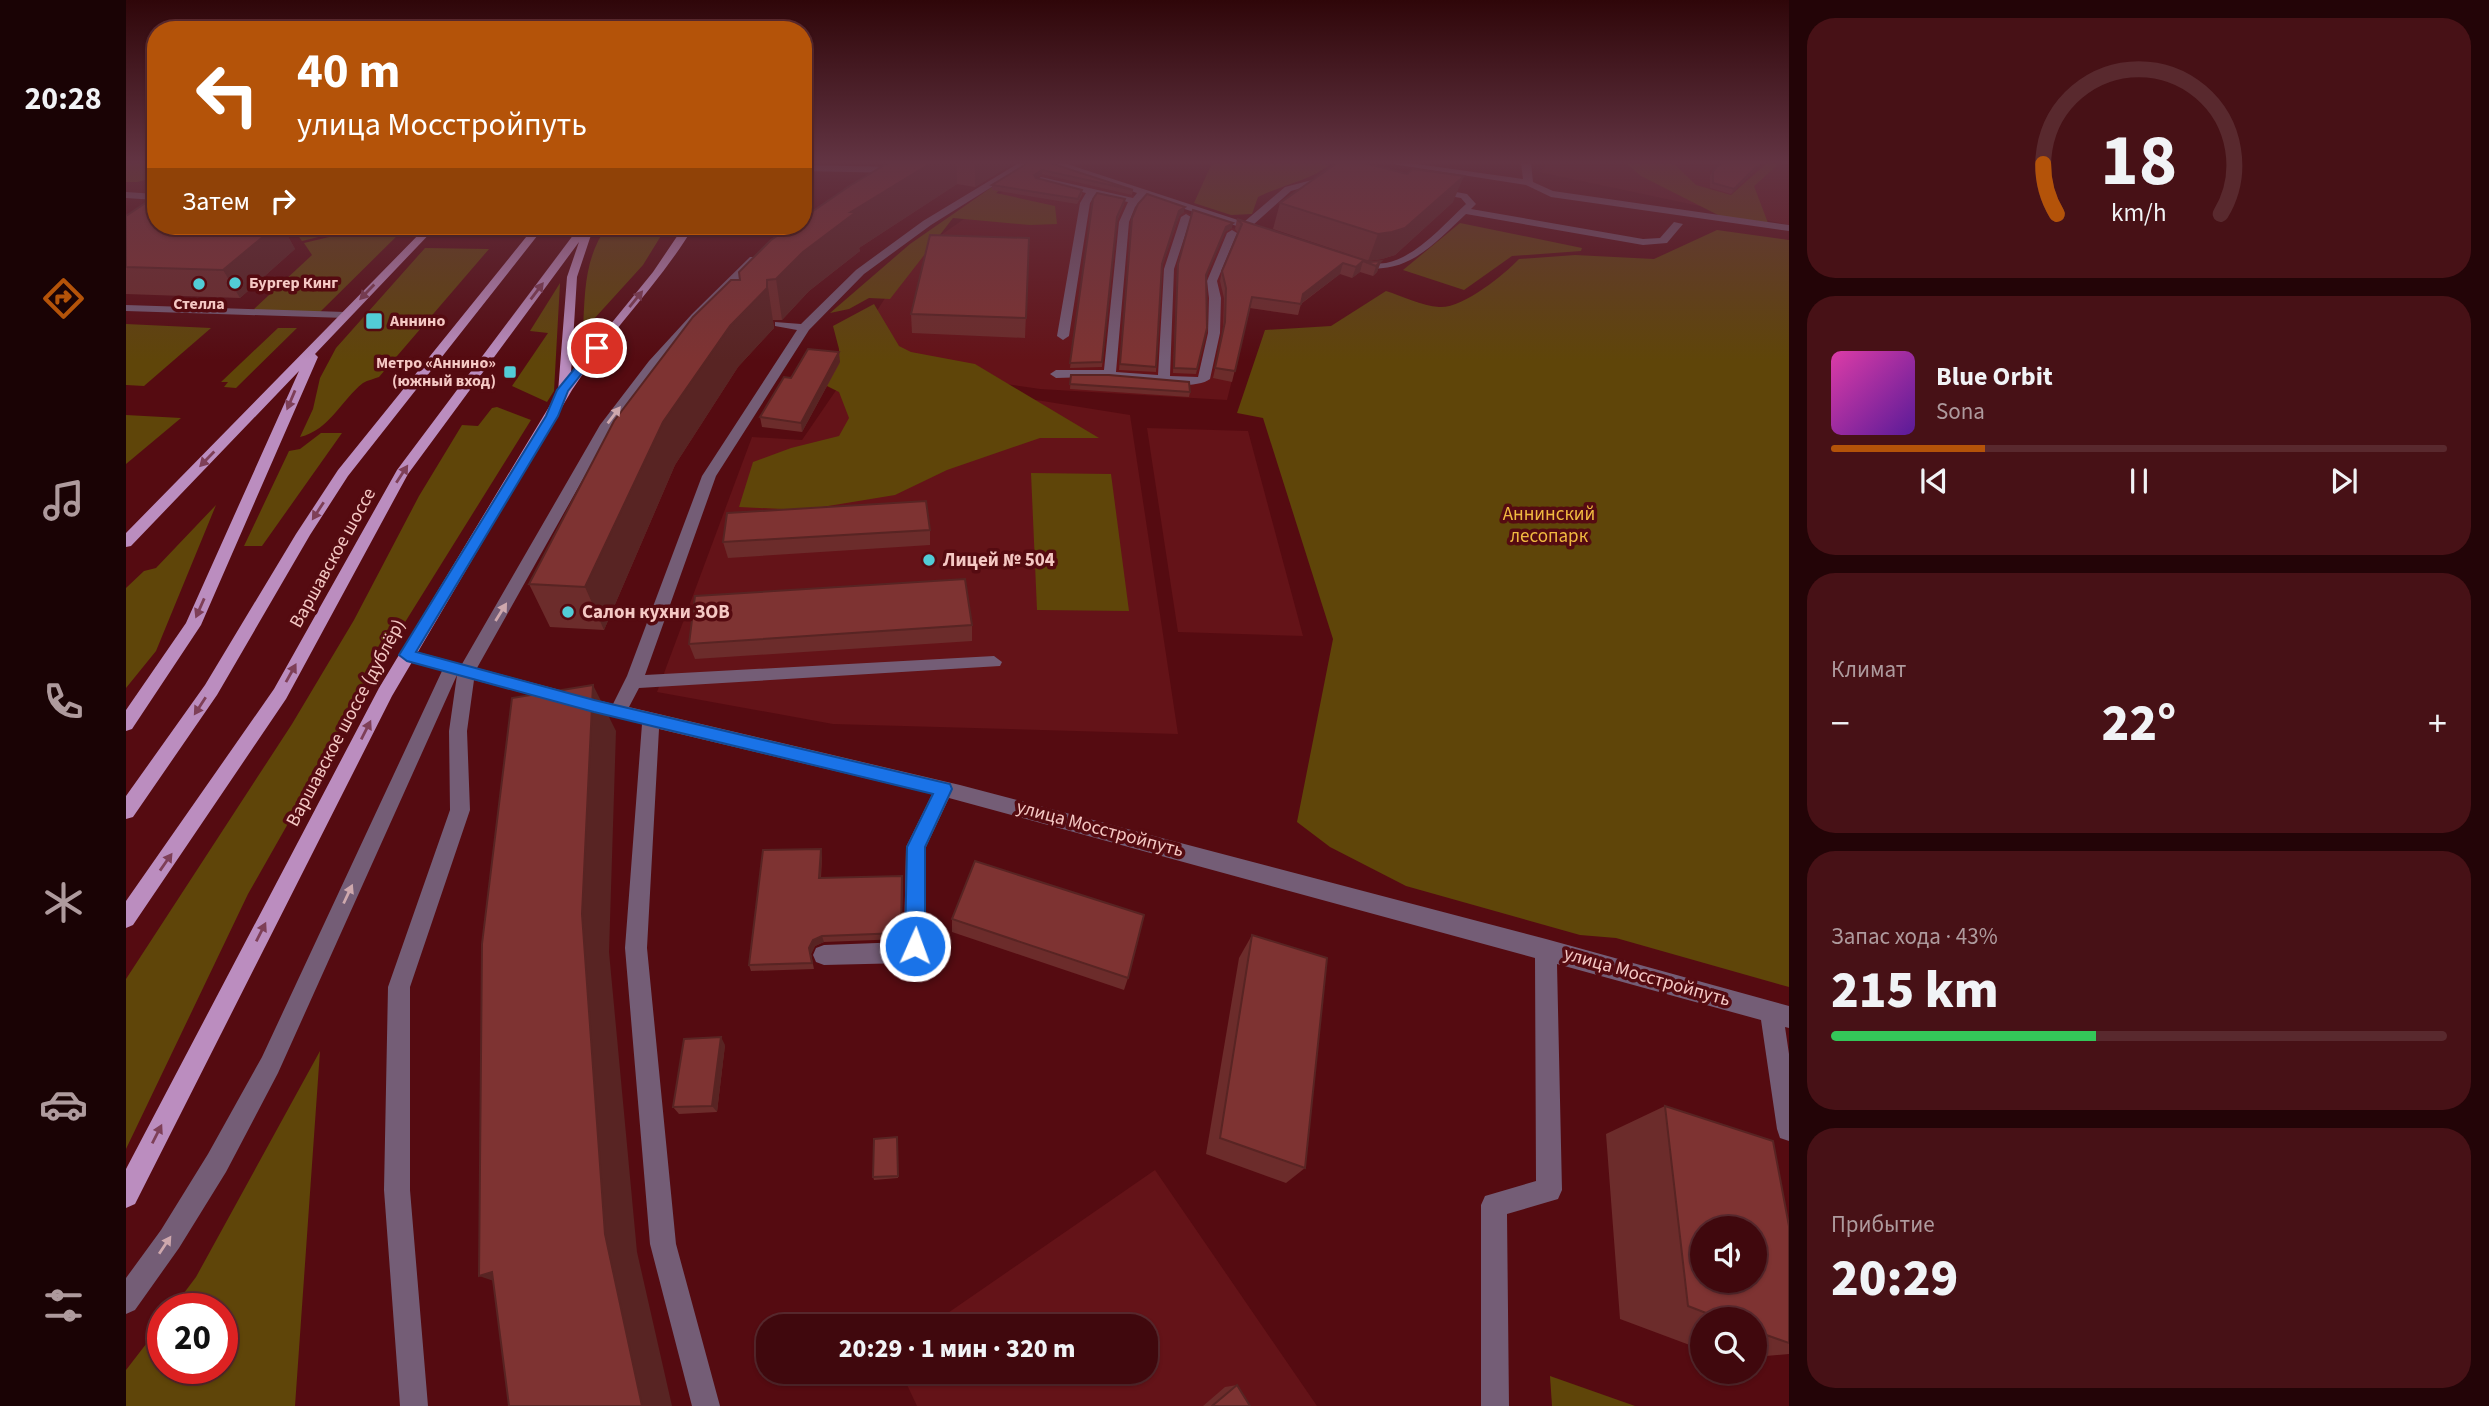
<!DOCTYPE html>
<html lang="ru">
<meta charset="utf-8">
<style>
:root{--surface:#40080d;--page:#471116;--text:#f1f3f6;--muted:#ae9a9d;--line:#59292e;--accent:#b45309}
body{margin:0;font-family:"Source Sans 3",sans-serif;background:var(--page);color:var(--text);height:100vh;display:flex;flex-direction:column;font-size:26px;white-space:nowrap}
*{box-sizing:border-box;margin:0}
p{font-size:23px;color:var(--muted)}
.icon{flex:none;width:38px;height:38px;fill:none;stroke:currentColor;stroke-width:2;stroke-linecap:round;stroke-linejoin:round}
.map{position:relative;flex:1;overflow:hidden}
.side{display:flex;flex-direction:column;gap:18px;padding:18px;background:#230407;width:700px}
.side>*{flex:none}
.top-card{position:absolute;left:21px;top:21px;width:665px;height:214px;border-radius:28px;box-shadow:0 2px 5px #0004,0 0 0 2px var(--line);background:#b45309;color:#fff;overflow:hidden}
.buttons{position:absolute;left:1564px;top:1216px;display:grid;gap:14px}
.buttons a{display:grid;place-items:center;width:77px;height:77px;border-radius:50%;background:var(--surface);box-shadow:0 2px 5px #0004,0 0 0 2px var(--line);font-size:35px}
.speed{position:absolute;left:21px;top:1293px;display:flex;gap:14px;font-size:35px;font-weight:700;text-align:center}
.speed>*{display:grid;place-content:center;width:91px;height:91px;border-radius:50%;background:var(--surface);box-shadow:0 2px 5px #0004,0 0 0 2px var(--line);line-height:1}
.speed .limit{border:10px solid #d22;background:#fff;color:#111}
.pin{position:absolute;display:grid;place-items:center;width:60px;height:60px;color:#fff;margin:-30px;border:4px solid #fff;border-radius:50%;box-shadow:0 2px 7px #0007}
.me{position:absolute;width:77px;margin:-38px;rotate:2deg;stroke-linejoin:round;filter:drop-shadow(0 0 5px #0008)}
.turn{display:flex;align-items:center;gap:24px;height:147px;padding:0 35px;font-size:32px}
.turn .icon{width:91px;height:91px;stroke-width:2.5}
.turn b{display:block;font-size:49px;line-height:60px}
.then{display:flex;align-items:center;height:66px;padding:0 35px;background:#0003;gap:14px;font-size:26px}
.big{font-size:52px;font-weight:800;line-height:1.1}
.side .widget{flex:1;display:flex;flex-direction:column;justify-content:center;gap:10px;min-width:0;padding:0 24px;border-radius:28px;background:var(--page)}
.side .dial{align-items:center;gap:0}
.dial svg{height:182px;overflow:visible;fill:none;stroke:var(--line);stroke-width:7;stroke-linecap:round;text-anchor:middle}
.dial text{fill:var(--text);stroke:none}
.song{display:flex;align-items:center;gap:21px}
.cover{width:84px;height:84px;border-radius:10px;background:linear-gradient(135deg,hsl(320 70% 55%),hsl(270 70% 35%))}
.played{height:7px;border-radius:4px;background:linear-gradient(90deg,var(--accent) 25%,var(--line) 25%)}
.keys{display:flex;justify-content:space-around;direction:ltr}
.heat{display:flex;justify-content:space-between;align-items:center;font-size:38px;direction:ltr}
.charge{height:10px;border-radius:5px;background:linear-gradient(90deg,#34c759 43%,var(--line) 0)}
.trip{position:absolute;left:630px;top:1314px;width:402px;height:70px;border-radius:28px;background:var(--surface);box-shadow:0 2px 5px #0004,0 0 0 2px var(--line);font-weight:800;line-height:70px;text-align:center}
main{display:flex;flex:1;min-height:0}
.tabs{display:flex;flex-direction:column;width:126px;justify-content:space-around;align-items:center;background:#1a0305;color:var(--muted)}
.tabs .icon{width:49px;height:49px}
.tabs .on{color:var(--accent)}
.tabs b{font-size:32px;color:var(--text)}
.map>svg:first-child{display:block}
</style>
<main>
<nav class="tabs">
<b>20:28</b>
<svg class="icon on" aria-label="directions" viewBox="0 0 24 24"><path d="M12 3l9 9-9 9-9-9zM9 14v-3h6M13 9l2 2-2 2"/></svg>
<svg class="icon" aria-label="music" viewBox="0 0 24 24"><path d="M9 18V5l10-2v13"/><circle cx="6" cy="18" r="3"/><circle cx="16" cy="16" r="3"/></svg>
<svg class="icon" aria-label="phone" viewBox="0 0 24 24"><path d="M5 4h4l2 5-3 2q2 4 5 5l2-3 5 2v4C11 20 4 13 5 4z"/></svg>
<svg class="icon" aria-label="climate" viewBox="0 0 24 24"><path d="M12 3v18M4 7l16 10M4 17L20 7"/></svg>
<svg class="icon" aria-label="car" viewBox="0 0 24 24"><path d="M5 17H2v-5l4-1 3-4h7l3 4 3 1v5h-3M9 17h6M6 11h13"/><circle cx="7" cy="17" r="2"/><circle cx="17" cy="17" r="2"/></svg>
<svg class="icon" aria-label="filters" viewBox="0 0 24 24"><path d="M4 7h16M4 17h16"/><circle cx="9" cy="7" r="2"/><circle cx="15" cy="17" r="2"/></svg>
</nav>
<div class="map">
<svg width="1663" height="1406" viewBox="0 0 1663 1406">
<rect width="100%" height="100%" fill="#550b11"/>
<g fill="#641318">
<path d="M1423 163H1663V225L1413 172Z"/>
<path d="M915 165 1116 231 1173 308 1172 315 1124 308 1101 400 914 389 727 362 752 309 788 254Z"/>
<path d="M724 370 1004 415 1052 734 707 724 531 692 626 437 676 440Z"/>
<path d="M1021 428 1122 431 1177 636 1052 632Z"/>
<path d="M1029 1170 1191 1406H791L775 1372H1020V1326H803Z"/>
</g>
<g fill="#5f4509">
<path d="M0 163H30V177L11 182H0Z"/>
<path d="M1086 163H1193L1203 165C1183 181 1156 185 1132 197L1126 214 1105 215 1068 203Z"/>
<path d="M1500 163H1547L1570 185 1605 195 1641 163H1654L1628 186 1642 223 1594 216 1515 176Z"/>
<path d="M882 176 885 181 870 193 929 206 931 224 904 225 827 218 764 299 743 298 723 309 704 313 784 244Z"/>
<path d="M1334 223 1456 248 1455 251 1386 256 1338 290 1277 270Z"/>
<path d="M165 226H238L176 241Z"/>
<path d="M249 226H281L194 312 127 310 186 255 178 243Z"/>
<path d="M481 226H541L517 265 457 331C459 292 458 259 481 226Z"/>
<path d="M1591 230 1663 240V987L1490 938 1454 935 1280 886 1204 847 1171 822 1207 639 1137 418 1111 413 1139 330 1205 326 1260 291C1276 296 1296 306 1313 307 1336 309 1378 275 1393 259L1449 255 1528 259Z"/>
<path d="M299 248 363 249 253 377C248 379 242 380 237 383 215 400 204 430 174 437L187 409 194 378 210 348Z"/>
<path d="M434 283 428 391 421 402 386 386 422 333 404 331Z"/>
<path d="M748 304 773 346 785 352 849 364 973 438H914L821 470 769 495 678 510 613 507 627 462 665 448 713 436 723 418 713 392 683 377 713 364V349L707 326Z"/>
<path d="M0 324 85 328 18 386 0 385Z"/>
<path d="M152 328H171L110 388 98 387 102 382H95Z"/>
<path d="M371 407 405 420 248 672 122 894 0 1149V979L166 724 228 620 293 496 336 425 352 426 366 408Z"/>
<path d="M0 415 55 418 0 464Z"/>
<path d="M195 433H216L136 546H118L163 451 174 449Z"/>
<path d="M905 473 985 474 1003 611 911 610Z"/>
<path d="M90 505 30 651 0 688V588L18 571 30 568Z"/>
<path d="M194 1051 169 1406H0V1370L37 1322V1368H96V1309H46L70 1277Z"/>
<path d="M1424 1376 1509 1406H1426Z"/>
</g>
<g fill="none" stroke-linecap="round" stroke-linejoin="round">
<g fill="#745d76" fill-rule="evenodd">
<path d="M786 163H800L773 173 677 171V165L772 167Z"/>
<path d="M893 163H904L805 225 738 274 683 330 590 476 519 675 868 656 876 662 874 666 513 688 503 707 834 785 1420 939 1663 1006V1028L1659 1027 1663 1054V1141L1654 1138 1651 1129 1635 1020 1431 964 1436 1190 1432 1199 1381 1214 1383 1406H1355V1205L1359 1196 1410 1181 1409 958 823 798 800 847V946L797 953 781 963 698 965 690 962 687 955 690 948 698 945 778 942 780 847 806 794 533 729 521 948 550 1244 594 1406H566L524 1244 499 948 516 724 348 680 341 731 344 810 284 987V1190L302 1406H274L258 1190 262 987 324 810 323 731 331 675 152 1073 100 1172 53 1248 9 1310 0 1314V1278L35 1230 82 1154 136 1057 316 671 275 659 273 655 275 651 281 649 336 664 474 425 523 361 566 314 624 257H632V261L574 318 531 367 485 429 351 668 487 704 501 676 576 476 671 330 649 326V322L675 324 730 270 797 221Z"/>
<path d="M925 163H938L1118 222 1159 187 1209 174 1214 177 1165 191 1127 225 1137 230 1132 233 1019 196 1009 207 1003 222 990 372 1032 375 1038 269 1055 217 1060 214 1065 217 1048 269 1044 376 1072 377 1082 333 1083 298 1081 281 1101 233 1106 230 1111 233 1091 281 1095 298 1094 333 1084 379C1068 392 1002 381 980 378 964 376 946 378 930 378L924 374 930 370H978L993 222 1002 202 969 195 964 203 943 336 937 340 931 336 954 203 960 193 910 180 915 177 1007 198 1011 193Z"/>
<path d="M1260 163H1284L1397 179 1395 163H1405L1407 182 1427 191 1663 225V231L1425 197 1400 185Z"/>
<path d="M1309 188 1341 194 1350 204 1345 209 1517 239 1534 238 1548 222 1557 224 1541 243 1517 245 1340 214C1305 247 1279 278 1227 266V262C1238 260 1249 265 1260 263 1292 256 1317 225 1340 204L1335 198 1306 193 1304 191Z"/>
<path d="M0 192 30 194V200L0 198Z"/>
<path d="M0 305 219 312 225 315 219 318 0 311Z"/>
</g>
<g fill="#bb8dbf" fill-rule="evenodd">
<path d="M301 226H311L189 354 192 357 75 625 6 729 0 731V710L60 623 173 371 5 546 0 547V533Z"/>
<path d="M409 226H419L222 476 184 535 91 695 7 817 0 819V796L79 685 170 534 212 470Z"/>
<path d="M454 226H464L460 232 465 235 451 277 445 373 527 272 558 226H568C533 285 483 332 446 390L266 696 9 1204 0 1208V1169L253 688 432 392 441 277 453 242 282 474 160 699 7 925 0 928V901L148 689 271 470Z"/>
</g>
</g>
<g fill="#6c2c2b">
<path d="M749 163H888L849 187 831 184 733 248 734 251 683 291 656 320H647L648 328 612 367 549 465 478 630 424 627 403 584 614 280 762 163Z"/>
<path d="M902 163 1007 190 1006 195 916 174 910 178 956 190V195L951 204 866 190V185Z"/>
<path d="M1636 163 1605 194 1584 188V175L1587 171Z"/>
<path d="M967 199H999L998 204 991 221 976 367 944 368Z"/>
<path d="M1327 202 1269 255 1256 259 1242 261 1147 229 1154 203Z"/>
<path d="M1067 210 1106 228 1099 232 1080 277 1081 328 1070 374 1047 373 1051 269Z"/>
<path d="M1058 212 1053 216 1036 267 1030 372 993 370 1006 218Z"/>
<path d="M0 216 156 226 169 249 114 298 0 294Z"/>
<path d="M1111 219 1244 262 1255 261 1251 272 1247 276 1234 272 1226 278 1214 274 1175 304 1172 315 1124 308 1106 382 1087 378 1097 333 1098 298 1094 281 1096 271 1112 233 1109 229Z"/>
<path d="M903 238 899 338 786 333 785 314Z"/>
<path d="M714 362 676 432 636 427 634 417 665 378Z"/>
<path d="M945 375 1064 392 1063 397 944 389Z"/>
<path d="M804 530V545L602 558 597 542Z"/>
<path d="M846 625V641L569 659 563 644Z"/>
<path d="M696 855 695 878 777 882 775 939 698 942 689 946 685 954 688 969 625 971 623 965Z"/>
<path d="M826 919 1002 978 998 990 826 932Z"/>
<path d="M1126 935 1179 1168 1160 1183 1080 1154 1113 958Z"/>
<path d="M599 1045 591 1112 553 1114 547 1107Z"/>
<path d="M1539 1106 1663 1226V1354L1629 1357V1320H1577V1350L1494 1319 1480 1134Z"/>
<path d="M771 1137 772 1178 748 1180 747 1177Z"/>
<path d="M1111 1385 1124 1406H1077L1099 1387Z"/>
</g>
<g fill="#582423">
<path d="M805 163H831V184L733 248 734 251 683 291 656 320 650 279 677 252 725 212Z"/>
<path d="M849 163H888L849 187Z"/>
<path d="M1634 163H1636L1605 194 1608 189Z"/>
<path d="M916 170V174L907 179 908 175Z"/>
<path d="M1338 176 1327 202 1269 255 1256 259 1242 261 1252 234Z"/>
<path d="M1059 207 1058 212 1053 216 1035 269 1053 211Z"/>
<path d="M1107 223 1106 228 1099 232 1079 280 1100 227Z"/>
<path d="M124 226H156L169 249 114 298 97 270Z"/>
<path d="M1237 261 1234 272 1226 278 1230 267Z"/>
<path d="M1255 261 1251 272 1247 276 1250 266Z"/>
<path d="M1217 263 1214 274 1173 305 1177 294Z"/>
<path d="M641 280 648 328 612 367 549 465 478 630 459 587 537 422 604 326Z"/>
<path d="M713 352 714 362 676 432 675 423Z"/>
<path d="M467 685 490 731 483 952 511 1252 546 1406H516L479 1234 456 914Z"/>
<path d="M695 849 696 855 694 884 693 878Z"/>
<path d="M776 876 777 882 775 939V933Z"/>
<path d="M696 936 698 942 689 946 685 954 688 969 683 948 687 940Z"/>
<path d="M595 1037 599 1045 591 1112 586 1106Z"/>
<path d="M366 1272 397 1291 353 1276Z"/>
</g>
<g fill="#7e3332" stroke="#582423" stroke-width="2" fill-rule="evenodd">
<path d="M762 163H805L725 212H730L677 252 650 279 641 280V288L604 326 537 422 459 587 403 584 488 421 567 317 605 280H614L613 272 645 240 666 226H677V218L725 185Z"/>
<path d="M902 163H924L1007 190 916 170 908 175 910 178 956 190 952 199 866 185Z"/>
<path d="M1211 163H1238L1281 174 1287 169 1338 176 1279 228 1266 232 1252 234 1154 203Z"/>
<path d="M1595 163H1634L1608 189 1587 183V171Z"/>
<path d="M971 193 999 199 991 217 976 362 944 363 967 199Z"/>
<path d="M1021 194 1059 207 1053 211 1036 264 1030 367 994 364 1006 218 1012 204Z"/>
<path d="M24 200H30V226H150L97 270 0 267V216Z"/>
<path d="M1067 210 1107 223 1100 227 1080 275 1081 328 1071 369 1048 368 1052 264Z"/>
<path d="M1111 219 1244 262 1255 261 1250 266 1237 261 1230 267 1217 263 1177 294 1175 304 1126 297 1109 371 1089 368 1099 322 1100 288 1096 271 1116 224Z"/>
<path d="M804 235 903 238 900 318 785 314Z"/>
<path d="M682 349 713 352 675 423 634 417 658 377 665 378Z"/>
<path d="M945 375H983L1063 382 1064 392 944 384Z"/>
<path d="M800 501 804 530 597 542 601 513Z"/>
<path d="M839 579 846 625 563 644 569 596Z"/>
<path d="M467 685 456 914 479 1234 516 1406H383L366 1272 353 1276 356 944 386 698Z"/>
<path d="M695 849 693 878 776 876 775 933 696 936 687 940 683 948 686 963 623 965 637 850Z"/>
<path d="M849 861 1018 915 1002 978 826 919Z"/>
<path d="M1126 935 1201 958 1179 1168 1094 1138Z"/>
<path d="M595 1037 586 1106 547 1107 558 1039Z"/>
<path d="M1539 1106 1647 1141 1663 1226V1343L1629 1331V1320H1598L1562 1306ZM1577 1228H1629V1281H1577Z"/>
<path d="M771 1137 772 1176 747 1177 748 1139Z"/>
<path d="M1111 1385 1124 1406H1086Z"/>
</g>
<defs><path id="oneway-solid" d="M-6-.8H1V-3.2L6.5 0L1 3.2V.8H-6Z" transform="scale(1.75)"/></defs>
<g fill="#7e3f57">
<use href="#oneway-solid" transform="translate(411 291) rotate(-53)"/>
<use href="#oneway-solid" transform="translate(241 292) rotate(134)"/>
<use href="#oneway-solid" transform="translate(510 299) rotate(-51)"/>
<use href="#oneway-solid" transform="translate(165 400) rotate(113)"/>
<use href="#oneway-solid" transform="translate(81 459) rotate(134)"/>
<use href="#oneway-solid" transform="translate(276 474) rotate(-57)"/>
<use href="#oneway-solid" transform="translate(192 511) rotate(123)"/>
<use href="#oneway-solid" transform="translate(74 608) rotate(114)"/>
<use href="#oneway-solid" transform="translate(165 673) rotate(-61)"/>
<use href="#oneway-solid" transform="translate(74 706) rotate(123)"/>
<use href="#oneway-solid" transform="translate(240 730) rotate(-63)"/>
<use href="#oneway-solid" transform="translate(40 862) rotate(-55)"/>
<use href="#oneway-solid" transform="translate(135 932) rotate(-63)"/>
<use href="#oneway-solid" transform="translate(31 1134) rotate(-63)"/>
</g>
<g fill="#cea8ad">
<use href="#oneway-solid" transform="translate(488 415) rotate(-53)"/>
<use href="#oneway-solid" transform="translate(375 612) rotate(-58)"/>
<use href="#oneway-solid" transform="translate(222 894) rotate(-65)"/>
<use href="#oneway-solid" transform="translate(39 1245) rotate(-56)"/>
</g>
<linearGradient id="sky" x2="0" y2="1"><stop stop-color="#2f0609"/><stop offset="0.45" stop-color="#623443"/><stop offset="1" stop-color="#623443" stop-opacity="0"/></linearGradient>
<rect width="1663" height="360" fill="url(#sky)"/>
<path fill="#1a73e8" stroke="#114b97" stroke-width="2" d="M467 346 476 348 442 391 432 416 290 652 468 700 824 784 826 789 799 847V946L796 953 789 956 782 953 779 946 781 847 807 794 468 712 281 661 273 655 420 416 431 390Z"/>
<g fill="#52ccd6" stroke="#550b11" stroke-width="2.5">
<circle cx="109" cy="283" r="7"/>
<circle cx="73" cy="284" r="7"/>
<rect x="239" y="312" width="18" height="18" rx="3.5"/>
<rect x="377" y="365" width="14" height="14" rx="3.5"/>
<circle cx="803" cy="560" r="7"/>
<circle cx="442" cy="612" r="7"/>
</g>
<g text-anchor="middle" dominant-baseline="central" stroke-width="7" stroke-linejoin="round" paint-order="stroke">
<g font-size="16" font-weight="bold" fill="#f5c8c4" stroke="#550b11" text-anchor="start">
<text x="123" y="283">Бургер Кинг</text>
<text x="73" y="304" text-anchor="middle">Стелла</text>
<text x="264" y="321">Аннино</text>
<text x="370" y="363" text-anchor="end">Метро «Аннино»<tspan x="370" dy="18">(южный вход)</tspan></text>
</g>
<g font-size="19" fill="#f1ba40" stroke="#550b11">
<text x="1423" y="514">Аннинский<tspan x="1423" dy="22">лесопарк</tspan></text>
</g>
<g font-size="19" fill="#f5c8c4" stroke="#550b11">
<text transform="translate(207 558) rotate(-61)">Варшавское шоссе</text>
<text transform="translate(220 723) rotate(-62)">Варшавское шоссе (дублёр)</text>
<text transform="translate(974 829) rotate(15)">улица Мосстройпуть</text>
<text transform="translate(1521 977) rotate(16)">улица Мосстройпуть</text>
</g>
<g font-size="19" font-weight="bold" fill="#f5c8c4" stroke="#550b11" text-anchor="start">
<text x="817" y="560">Лицей № 504</text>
<text x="456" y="612">Салон кухни ЗОВ</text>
</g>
</g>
</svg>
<div class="buttons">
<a><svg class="icon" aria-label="sound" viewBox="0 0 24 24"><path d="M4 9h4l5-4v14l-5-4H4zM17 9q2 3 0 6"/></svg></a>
<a><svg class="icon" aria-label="search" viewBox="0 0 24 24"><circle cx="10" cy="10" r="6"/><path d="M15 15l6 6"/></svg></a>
</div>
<div class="speed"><div class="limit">20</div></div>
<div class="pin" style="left:471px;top:348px;background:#d93025"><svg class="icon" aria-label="arrive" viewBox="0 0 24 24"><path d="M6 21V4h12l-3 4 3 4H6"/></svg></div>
<svg class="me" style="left:789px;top:946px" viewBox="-20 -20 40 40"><circle r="17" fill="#1a73e8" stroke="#fff" stroke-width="3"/><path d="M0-11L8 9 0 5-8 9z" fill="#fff"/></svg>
<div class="trip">20:29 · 1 мин · 320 m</div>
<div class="top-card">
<div class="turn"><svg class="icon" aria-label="left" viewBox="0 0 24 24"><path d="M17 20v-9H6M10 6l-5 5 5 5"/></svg><div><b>40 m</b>улица Мосстройпуть</div></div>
<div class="then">Затем<svg class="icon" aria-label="right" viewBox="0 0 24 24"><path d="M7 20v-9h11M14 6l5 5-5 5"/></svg></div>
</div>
</div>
<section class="side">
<div class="widget dial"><svg viewBox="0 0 100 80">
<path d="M14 69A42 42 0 1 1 86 69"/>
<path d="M14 69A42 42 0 0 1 8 47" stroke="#b45309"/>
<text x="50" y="56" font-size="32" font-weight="700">18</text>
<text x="50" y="72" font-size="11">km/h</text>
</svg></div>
<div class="widget">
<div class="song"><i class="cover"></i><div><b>Blue Orbit</b><p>Sona</p></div></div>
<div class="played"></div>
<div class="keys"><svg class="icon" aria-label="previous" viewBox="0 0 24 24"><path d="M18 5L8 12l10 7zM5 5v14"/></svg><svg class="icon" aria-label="pause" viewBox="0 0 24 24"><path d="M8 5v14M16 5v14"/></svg><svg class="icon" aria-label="next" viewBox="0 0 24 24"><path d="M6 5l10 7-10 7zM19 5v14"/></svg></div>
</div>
<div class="widget"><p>Климат</p>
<div class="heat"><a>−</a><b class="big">22°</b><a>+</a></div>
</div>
<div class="widget"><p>Запас хода · 43%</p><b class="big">215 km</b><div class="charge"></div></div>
<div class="widget"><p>Прибытие</p><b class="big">20:29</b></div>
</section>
</main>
